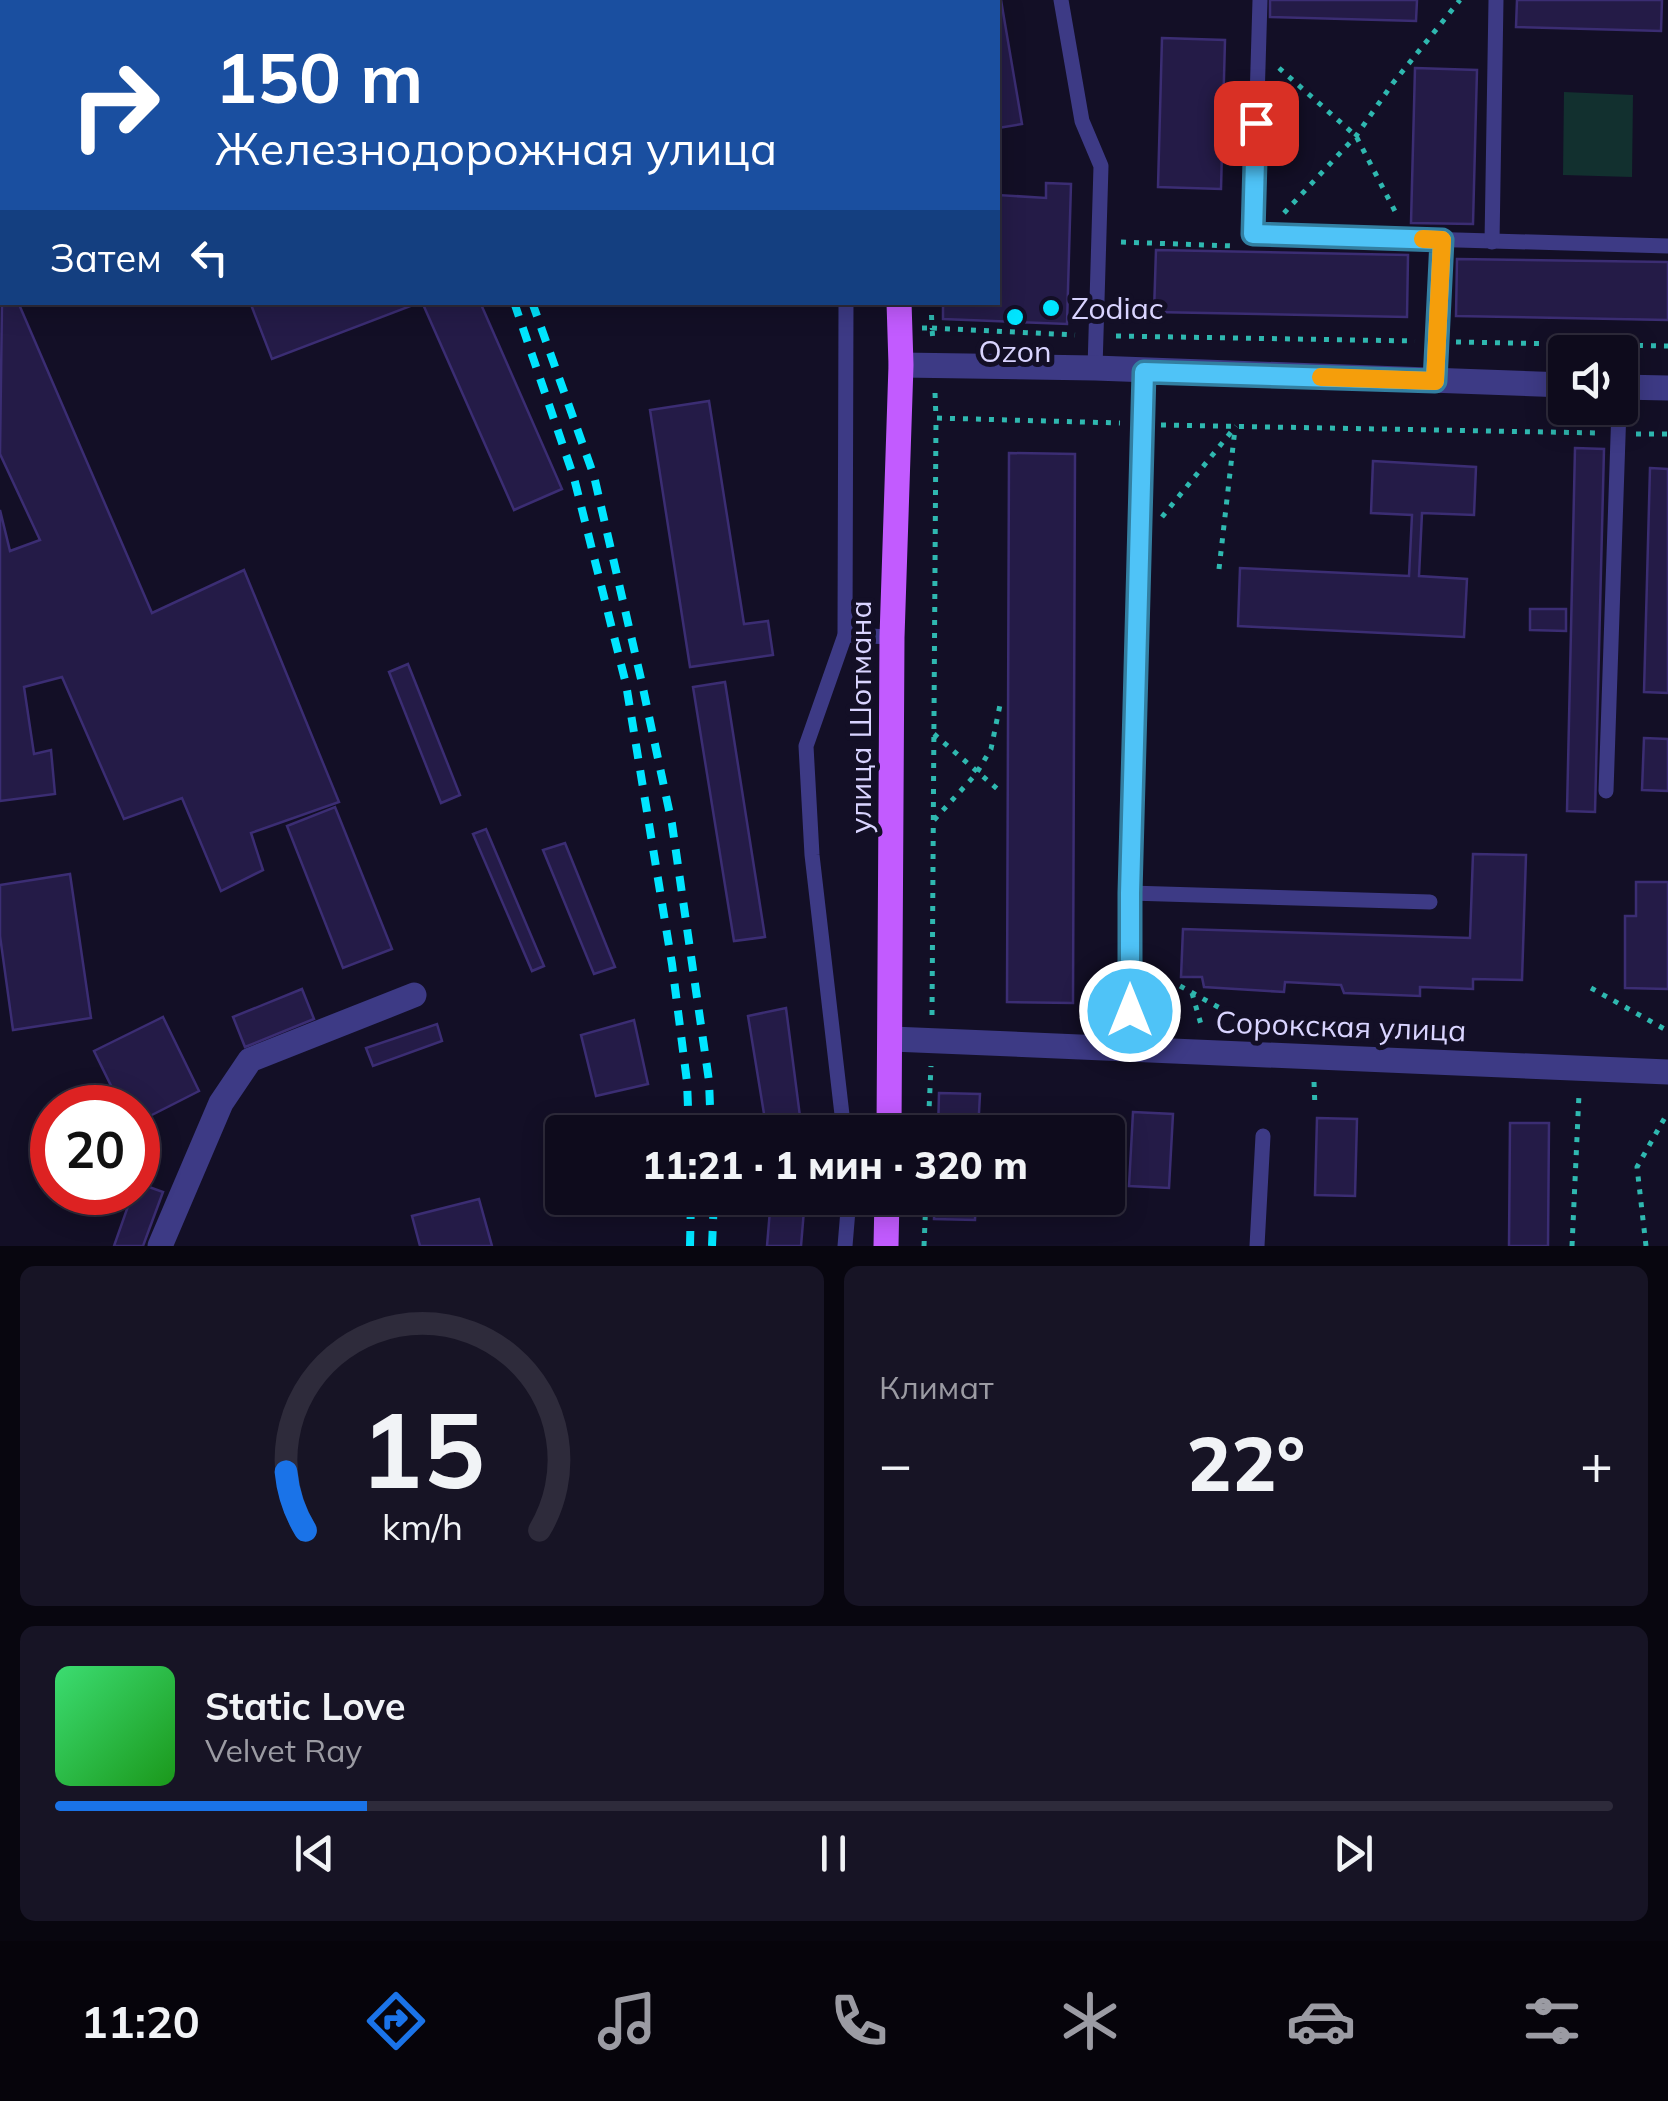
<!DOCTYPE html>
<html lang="ru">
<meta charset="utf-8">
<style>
:root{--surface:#0e0b1c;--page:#171425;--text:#f1f3f6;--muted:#9b9ba3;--line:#2e2b3b;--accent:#1a73e8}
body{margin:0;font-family:Mulish,sans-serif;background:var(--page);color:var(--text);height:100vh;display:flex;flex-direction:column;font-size:38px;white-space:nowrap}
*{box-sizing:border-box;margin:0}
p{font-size:32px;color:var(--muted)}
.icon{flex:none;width:55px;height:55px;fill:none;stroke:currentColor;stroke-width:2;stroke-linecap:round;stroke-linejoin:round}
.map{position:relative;height:1246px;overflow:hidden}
.panel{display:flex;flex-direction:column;gap:20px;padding:20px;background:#08060f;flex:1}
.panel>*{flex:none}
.top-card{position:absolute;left:0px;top:0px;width:1000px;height:305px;box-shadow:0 5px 25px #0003,0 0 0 2px var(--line);background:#1a4fa0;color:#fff;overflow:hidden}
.fabs{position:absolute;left:1548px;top:335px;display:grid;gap:20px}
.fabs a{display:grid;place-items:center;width:90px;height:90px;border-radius:10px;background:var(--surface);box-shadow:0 5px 25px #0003,0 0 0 2px var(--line);font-size:50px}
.speed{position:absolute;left:30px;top:1085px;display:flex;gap:20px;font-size:50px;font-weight:700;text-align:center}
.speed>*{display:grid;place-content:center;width:130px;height:130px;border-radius:50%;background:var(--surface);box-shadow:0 5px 25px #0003,0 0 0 2px var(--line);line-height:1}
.speed .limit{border:15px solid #d22;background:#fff;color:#111}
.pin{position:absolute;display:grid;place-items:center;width:85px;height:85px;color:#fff;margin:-42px;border-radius:20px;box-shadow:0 5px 15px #0006}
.me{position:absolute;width:110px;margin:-55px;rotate:0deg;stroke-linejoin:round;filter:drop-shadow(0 0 8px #0008)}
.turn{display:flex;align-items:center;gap:35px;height:210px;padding:0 50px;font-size:45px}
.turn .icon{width:130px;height:130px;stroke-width:2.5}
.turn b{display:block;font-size:70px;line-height:85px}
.then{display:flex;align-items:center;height:95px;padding:0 50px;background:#0003;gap:20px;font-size:38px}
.big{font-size:75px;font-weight:800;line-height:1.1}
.panel .card{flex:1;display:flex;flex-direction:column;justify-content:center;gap:15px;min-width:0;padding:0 35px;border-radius:15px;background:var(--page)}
.panel .dial{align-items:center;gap:0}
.dial svg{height:260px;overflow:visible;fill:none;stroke:var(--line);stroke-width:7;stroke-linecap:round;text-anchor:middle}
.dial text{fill:var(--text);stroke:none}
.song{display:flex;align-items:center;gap:30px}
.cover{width:120px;height:120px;border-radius:15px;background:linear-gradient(135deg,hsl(140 70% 55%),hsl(120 70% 35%))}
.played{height:10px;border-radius:5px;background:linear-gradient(90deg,var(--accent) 20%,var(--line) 20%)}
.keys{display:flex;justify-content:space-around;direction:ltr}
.heat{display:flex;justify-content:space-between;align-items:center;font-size:55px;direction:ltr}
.panel .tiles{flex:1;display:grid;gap:20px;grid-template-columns:1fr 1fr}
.card:last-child{grid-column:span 2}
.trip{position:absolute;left:545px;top:1115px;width:580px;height:100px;border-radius:10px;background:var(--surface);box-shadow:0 5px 25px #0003,0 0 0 2px var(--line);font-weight:800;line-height:100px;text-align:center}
.dock{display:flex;height:160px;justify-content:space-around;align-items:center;background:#06040b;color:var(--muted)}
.dock .icon{width:70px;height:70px}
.dock .current{color:var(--accent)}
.dock b{font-size:45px;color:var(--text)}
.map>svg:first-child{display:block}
</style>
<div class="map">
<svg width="1668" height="1246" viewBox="0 0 1668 1246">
<rect width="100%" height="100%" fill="#130f26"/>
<path fill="#12302f" d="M1564 92 1633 95 1632 177 1563 175Z"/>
<g fill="#241b47" stroke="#3b2d73" stroke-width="2.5">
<path d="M134 0H263L264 2H135Z"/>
<path d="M503 0H554L555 2H504Z"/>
<path d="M611 0H672L673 2H612Z"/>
<path d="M723 0H761L762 2H724Z"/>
<path d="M939 0H1001L1022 124 998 128V2Z"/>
<path d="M1270 0H1417L1416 21 1270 17Z"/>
<path d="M1517 0H1662L1661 31 1516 27Z"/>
<path d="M1162 38 1225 40 1221 189 1158 187Z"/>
<path d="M1415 68 1477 70 1473 224 1411 223Z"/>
<path d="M1046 183 1071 184 1067 324 943 319V302H998V195L1046 198Z"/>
<path d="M1156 250 1408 255 1407 317 1154 312Z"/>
<path d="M1457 259 1668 262V320L1456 316Z"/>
<path d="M2 302H18L152 613 244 570 339 802 251 833 263 870 221 891 182 798 124 819 62 677 24 687 34 754 51 750 55 794 0 801V510L10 551 40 540 0 454Z"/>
<path d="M250 302H416V304L272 359Z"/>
<path d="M422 302H480L562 489 514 510Z"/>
<path d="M709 401 744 624 768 621 773 655 690 667 650 410Z"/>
<path d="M1575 448 1604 449 1595 812 1567 811Z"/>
<path d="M1009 453 1075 454 1073 1003 1007 1002Z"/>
<path d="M1373 461 1476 467 1474 515 1422 513 1419 576 1467 579 1464 637 1238 626 1240 568 1409 576 1412 515 1371 513Z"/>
<path d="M1650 468 1668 469V693L1644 692Z"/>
<path d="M1530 609H1566V631L1530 630Z"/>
<path d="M408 664 460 795 441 803 389 672Z"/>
<path d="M725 682 765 937 734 941 693 687Z"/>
<path d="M1644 738 1668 739V791L1642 790Z"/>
<path d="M335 807 392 949 343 968 287 826Z"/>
<path d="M486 829 544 966 532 971 473 834Z"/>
<path d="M565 843 615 967 594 974 543 850Z"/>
<path d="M1473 854 1526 855 1522 980 1473 979V989L1420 987V996L1344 993 1341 985 1285 982 1284 992 1204 987 1202 977H1181L1183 929 1470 938Z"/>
<path d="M70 874 91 1018 13 1030 0 936V885Z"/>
<path d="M1636 882H1668V989L1625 988V916H1636Z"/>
<path d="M302 989 314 1019 245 1047 233 1017Z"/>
<path d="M786 1008 802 1132H767L748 1016Z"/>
<path d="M163 1017 199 1091 138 1122V1108H122L94 1051Z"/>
<path d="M634 1020 648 1084 596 1096 581 1035Z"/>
<path d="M437 1024 442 1041 373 1066 366 1048Z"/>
<path d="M939 1093 980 1094 978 1132H938Z"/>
<path d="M1133 1112 1173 1114 1169 1188 1129 1186Z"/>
<path d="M1317 1118 1357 1119 1355 1196 1315 1195Z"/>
<path d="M1510 1123H1549L1548 1246H1509Z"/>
<path d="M138 1183 163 1192 143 1246H114L133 1192H138Z"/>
<path d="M771 1198H805L801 1246H767Z"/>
<path d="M935 1198H976L975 1220 934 1219Z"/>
<path d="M479 1199 492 1246H420L412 1216Z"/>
</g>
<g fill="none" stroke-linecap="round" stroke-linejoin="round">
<g stroke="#2fb8b0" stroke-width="5" stroke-dasharray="5 8" stroke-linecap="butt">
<path d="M883 0V2"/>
<path d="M914 2V0"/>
<path d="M1279 68 1356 136 1398 217"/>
<path d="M1284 213 1356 136 1393 83 1460 0"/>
<path d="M1121 242 1234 246"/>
<path d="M931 302 932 328 1075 335"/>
<path d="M922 328H932L933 342"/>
<path d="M1116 336 1415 341"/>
<path d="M1456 342 1668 346"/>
<path d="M935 393 936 418 1120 423"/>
<path d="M1161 425 1600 433"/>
<path d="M1636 434H1668"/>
<path d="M1162 517 1236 426"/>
<path d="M1219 569 1235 429"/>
<path d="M934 734 1002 793"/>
<path d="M934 820 976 774 991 749 1001 700"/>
<path d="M1180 986 1256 1028"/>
<path d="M1591 988 1668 1031"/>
<path d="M1192 993 1202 1028"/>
<path d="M932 1015 936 418"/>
<path d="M1314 1082 1315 1108"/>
<path d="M928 1132 931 1066"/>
<path d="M924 1246 926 1198"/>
<path d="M1572 1246 1579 1094"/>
<path d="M1646 1246 1637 1167 1668 1112"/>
</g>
<g stroke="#3d3a85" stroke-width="15">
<path d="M1061 0 1082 121 1101 166 1095 368"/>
<path d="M1260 0 1253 234 1668 246"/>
<path d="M1492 242 1496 0"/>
<path d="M1435 381 1442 240"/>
<path d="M845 635 892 637"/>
<path d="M1606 791 1619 408"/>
<path d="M1130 893 1430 902"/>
<path d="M1130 1050V861L1144 372"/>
<path d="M844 1132 812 855 806 746 845 635 846 302"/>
<path d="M845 1246 849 1198"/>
<path d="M1257 1246 1263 1136"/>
</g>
<g stroke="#3d3a85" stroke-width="25">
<path d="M892 1039 1668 1072"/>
<path d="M160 1246 221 1103 250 1060 414 995"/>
</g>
<g stroke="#3d3a85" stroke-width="25">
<path d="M901 365 1095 368 1565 385"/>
<path d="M1620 387 1668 388"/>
</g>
<g stroke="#c25bff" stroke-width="25">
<path d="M849 0 850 2"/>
<path d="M889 1132 892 637 901 365 899 302"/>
<path d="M886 1246 887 1198"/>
</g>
<g stroke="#00e5ff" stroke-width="8" stroke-dasharray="15 12" stroke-linecap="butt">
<path d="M381 0 383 2"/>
<path d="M398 0 399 2"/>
<path d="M514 302 574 478 626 684 672 964 687 1082 689 1132"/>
<path d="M532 302 594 476 641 679 672 824 709 1081 711 1132"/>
<path d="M690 1246 691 1198"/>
<path d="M712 1246 714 1198"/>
</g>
</g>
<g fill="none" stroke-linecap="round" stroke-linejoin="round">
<g stroke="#337fa1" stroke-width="25">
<path id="route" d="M1130 1011V893L1144 372 1435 381 1442 240 1253 234 1256 123"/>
</g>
<use href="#route" stroke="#4fc3f7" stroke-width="18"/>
<path stroke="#f59e0b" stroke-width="18" d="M1321 377 1435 381 1442 240 1423 239"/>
</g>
<g fill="#00e5ff" stroke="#130f26" stroke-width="4">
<circle cx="1051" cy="308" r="10"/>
<circle cx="1015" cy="317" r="10"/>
</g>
<g text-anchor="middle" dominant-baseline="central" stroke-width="10" stroke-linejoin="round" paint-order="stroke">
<g font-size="30" fill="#d9d4ff" stroke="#130f26" text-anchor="start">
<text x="1071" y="308">Zodiac</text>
<text x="1015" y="351" text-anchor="middle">Ozon</text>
</g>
<g font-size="30" fill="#d9d4ff" stroke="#130f26">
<text transform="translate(860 717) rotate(-90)">улица Шотмана</text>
<text transform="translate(1341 1026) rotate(2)">Сорокская улица</text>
</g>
</g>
</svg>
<div class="fabs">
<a><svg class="icon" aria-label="sound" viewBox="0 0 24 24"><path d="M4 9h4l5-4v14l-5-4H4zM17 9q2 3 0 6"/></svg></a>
</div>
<div class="speed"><div class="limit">20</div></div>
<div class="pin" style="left:1256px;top:123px;background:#d93025"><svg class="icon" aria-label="arrive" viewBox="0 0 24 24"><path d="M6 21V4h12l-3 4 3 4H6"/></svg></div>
<svg class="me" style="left:1130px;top:1011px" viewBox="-20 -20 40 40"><circle r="17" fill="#4fc3f7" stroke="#fff" stroke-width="3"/><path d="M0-11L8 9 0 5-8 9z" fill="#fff"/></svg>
<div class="trip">11:21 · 1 мин · 320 m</div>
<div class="top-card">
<div class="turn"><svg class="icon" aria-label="right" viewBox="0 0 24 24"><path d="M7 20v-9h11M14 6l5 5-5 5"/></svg><div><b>150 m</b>Железнодорожная улица</div></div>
<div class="then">Затем<svg class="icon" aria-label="left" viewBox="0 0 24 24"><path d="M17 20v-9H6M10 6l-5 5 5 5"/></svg></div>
</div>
</div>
<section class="panel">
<div class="tiles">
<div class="card dial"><svg viewBox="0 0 100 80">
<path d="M14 69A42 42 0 1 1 86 69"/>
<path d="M14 69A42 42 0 0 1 8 51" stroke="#1a73e8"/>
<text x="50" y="56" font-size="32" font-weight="700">15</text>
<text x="50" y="72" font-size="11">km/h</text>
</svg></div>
<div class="card"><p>Климат</p>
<div class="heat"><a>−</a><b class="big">22°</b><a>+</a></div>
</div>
<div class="card">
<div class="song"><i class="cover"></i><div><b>Static Love</b><p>Velvet Ray</p></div></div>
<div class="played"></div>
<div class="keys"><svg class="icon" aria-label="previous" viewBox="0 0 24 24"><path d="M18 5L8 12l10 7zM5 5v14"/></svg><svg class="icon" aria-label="pause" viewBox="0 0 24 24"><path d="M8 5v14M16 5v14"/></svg><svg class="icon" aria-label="next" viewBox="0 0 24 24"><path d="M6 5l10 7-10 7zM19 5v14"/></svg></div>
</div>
</div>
</section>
<nav class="dock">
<b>11:20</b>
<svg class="icon current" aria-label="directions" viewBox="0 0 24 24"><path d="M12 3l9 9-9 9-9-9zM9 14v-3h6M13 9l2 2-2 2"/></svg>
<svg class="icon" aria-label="music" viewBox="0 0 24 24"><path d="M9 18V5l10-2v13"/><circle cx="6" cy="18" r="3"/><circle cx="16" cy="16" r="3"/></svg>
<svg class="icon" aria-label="phone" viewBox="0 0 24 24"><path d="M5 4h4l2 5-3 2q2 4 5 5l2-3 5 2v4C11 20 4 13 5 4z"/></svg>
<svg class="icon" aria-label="climate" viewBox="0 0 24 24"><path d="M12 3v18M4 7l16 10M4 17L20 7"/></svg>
<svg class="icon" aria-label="car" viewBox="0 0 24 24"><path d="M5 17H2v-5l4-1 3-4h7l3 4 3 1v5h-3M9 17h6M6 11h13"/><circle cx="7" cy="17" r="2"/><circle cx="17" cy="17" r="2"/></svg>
<svg class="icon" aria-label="filters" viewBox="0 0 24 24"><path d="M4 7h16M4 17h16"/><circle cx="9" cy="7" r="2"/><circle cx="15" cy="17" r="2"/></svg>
</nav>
